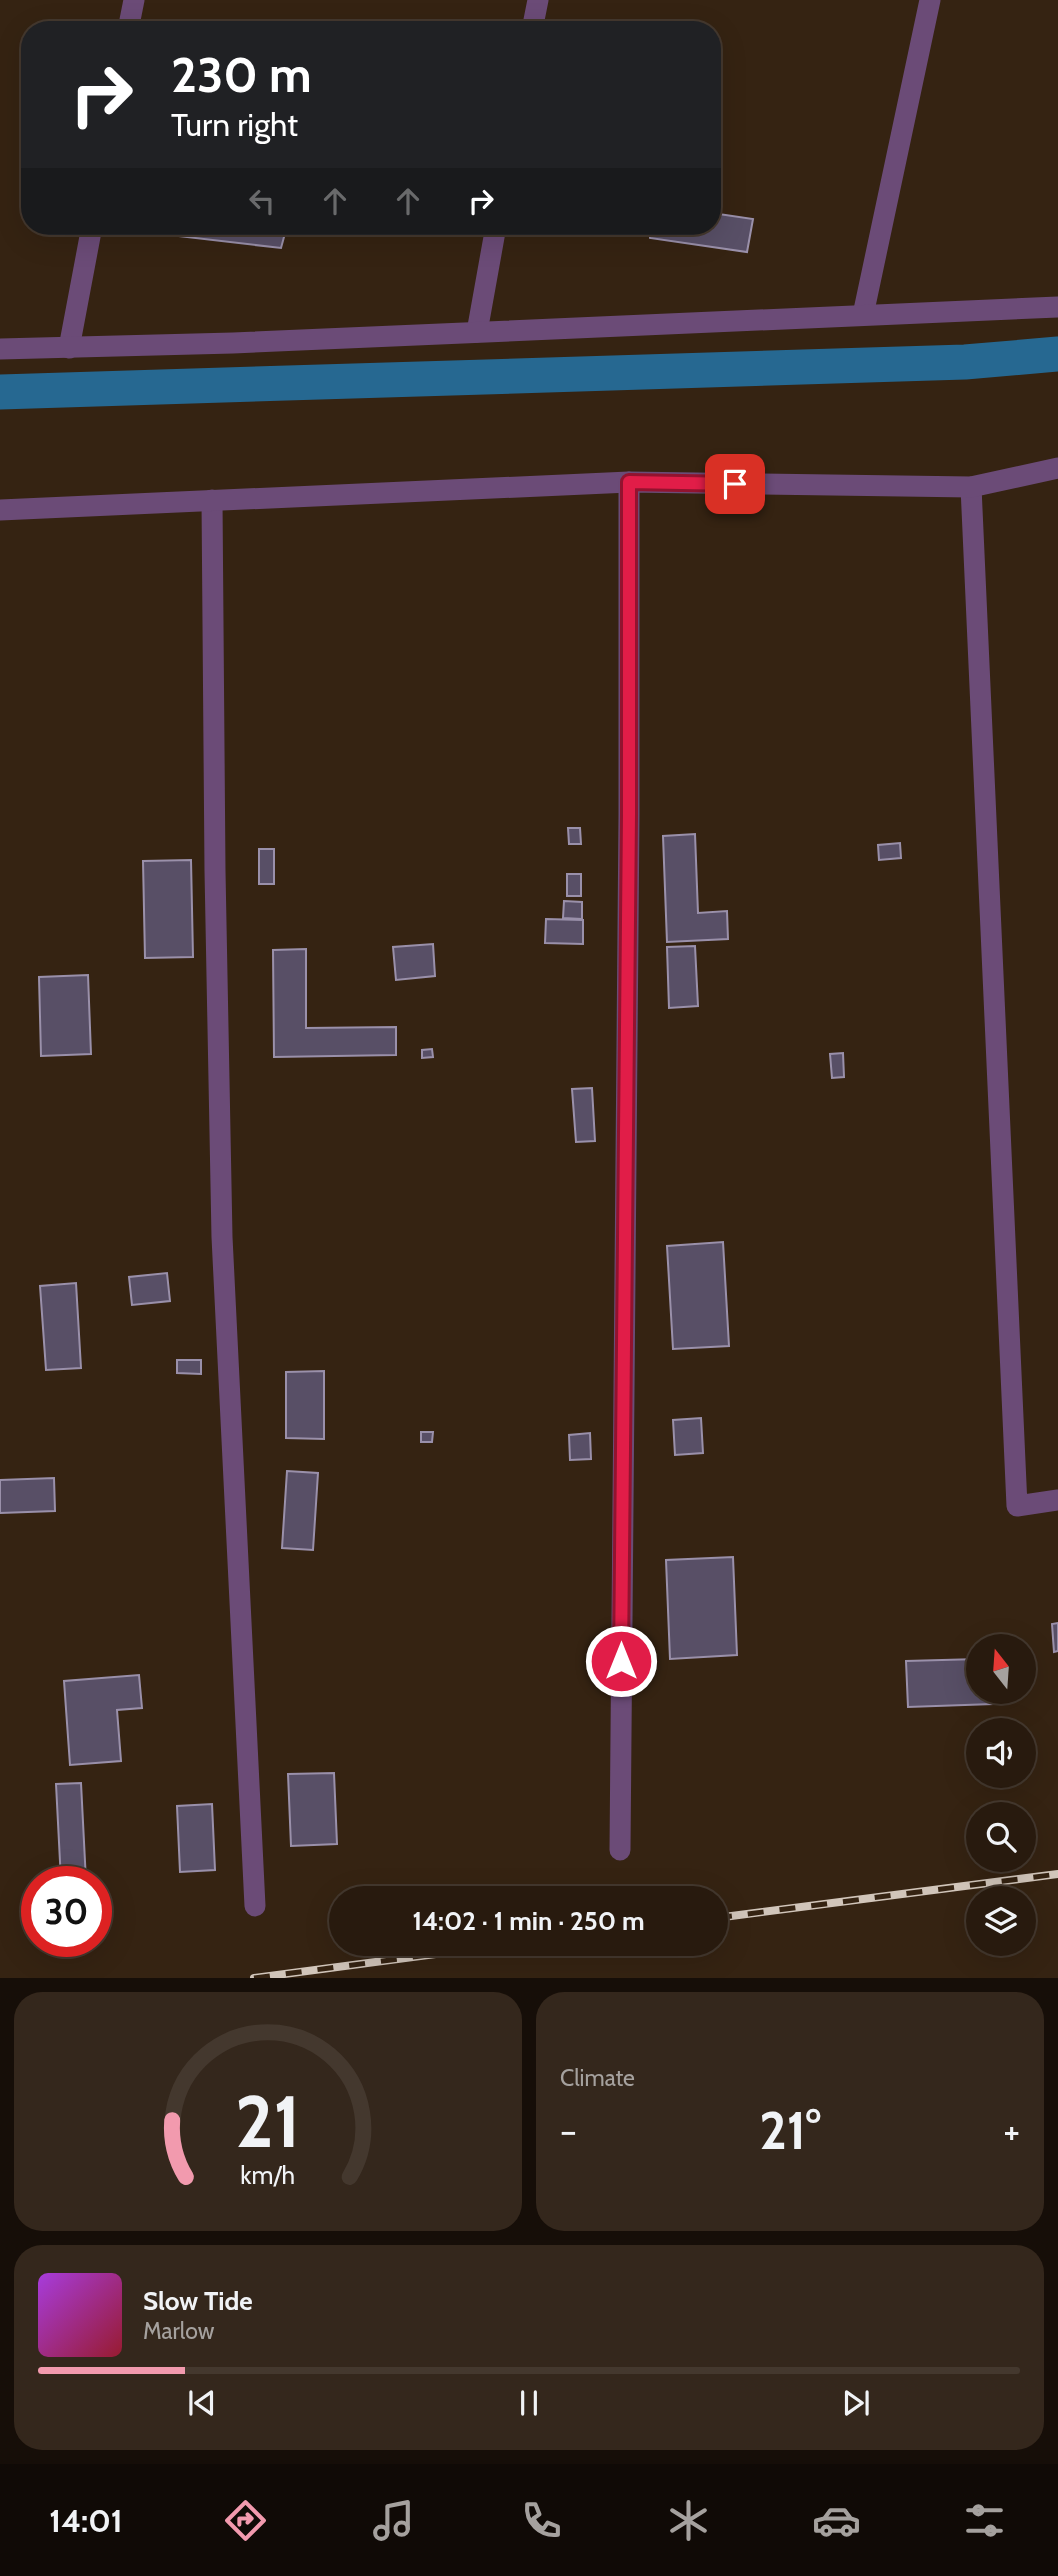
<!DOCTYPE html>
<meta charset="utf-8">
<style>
:root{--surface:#281a0e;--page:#34271c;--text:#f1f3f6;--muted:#a5a19e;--line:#44382e;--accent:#f29aae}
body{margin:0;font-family:Cabin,sans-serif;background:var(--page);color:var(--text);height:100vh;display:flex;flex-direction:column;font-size:26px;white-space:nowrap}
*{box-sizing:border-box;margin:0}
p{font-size:23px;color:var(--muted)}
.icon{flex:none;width:38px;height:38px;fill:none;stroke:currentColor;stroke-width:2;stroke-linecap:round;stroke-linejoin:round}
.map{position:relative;height:1978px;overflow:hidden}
.details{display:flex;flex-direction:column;gap:14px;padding:14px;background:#160e08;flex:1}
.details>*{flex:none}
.guide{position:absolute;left:21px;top:21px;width:700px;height:214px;border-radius:28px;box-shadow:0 7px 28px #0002,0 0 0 2px var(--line);background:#202124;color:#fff;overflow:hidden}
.needle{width:46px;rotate:343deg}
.fabs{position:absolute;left:966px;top:1634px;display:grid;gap:14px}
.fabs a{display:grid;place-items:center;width:70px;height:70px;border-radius:50%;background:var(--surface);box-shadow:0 7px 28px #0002,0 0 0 2px var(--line);font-size:35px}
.speed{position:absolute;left:21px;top:1866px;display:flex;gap:14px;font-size:35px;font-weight:700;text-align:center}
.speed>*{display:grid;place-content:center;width:91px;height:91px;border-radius:50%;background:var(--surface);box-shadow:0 7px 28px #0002,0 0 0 2px var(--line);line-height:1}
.speed .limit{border:10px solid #d22;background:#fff;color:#111}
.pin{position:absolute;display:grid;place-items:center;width:60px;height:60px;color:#fff;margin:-30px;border-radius:14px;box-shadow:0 4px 10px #0006}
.me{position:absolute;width:77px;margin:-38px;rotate:0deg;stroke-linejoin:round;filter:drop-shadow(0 0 5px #0008)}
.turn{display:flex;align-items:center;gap:24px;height:147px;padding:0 35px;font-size:32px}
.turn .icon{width:91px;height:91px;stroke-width:2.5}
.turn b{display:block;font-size:49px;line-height:60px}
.lanes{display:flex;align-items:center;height:66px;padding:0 35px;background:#0003;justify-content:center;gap:35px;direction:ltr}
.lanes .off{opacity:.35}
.big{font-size:52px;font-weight:700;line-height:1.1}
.details .card{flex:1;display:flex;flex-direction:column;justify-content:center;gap:10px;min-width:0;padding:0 24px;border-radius:28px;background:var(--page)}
.details .dial{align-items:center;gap:0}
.dial svg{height:182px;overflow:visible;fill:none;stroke:var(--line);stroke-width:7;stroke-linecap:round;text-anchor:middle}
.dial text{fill:var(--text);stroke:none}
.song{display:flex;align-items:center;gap:21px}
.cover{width:84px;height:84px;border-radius:10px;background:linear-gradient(135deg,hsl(280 70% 55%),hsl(350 70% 35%))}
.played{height:7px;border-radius:4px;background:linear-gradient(90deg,var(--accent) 15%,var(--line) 15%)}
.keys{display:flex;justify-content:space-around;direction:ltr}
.heat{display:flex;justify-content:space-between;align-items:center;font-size:38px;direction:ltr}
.details .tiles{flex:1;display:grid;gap:14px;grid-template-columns:1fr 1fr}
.card:last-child{grid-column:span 2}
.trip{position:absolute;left:329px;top:1886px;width:399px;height:70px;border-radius:35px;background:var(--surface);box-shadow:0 7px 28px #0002,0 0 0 2px var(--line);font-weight:700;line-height:70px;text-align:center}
.tab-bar{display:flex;height:112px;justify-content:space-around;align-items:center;background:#100a06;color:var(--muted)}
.tab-bar .icon{width:49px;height:49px}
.tab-bar .on{color:var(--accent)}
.tab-bar b{font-size:32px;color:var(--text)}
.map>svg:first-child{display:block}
</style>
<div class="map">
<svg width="1058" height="1978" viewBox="0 0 1058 1978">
<rect width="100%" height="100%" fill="#352312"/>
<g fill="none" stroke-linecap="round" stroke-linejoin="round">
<path stroke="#266891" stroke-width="35" d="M0 392 965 362 1058 354"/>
</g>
<g fill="#584f66" stroke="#9a90aa" stroke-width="2">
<path d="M712 213 753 219 747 252 650 238V226H712Z"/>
<path d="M144 226H287L281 248 143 232Z"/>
<path d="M568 828H580L581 844H569Z"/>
<path d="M695 834 698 913 727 911 728 939 667 942 663 836Z"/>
<path d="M900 843 901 858 879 860 878 845Z"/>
<rect x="259" y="849" width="15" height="35"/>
<path d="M191 860 193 957 145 958 143 861Z"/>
<rect x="567" y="874" width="14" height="22"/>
<path d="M564 901 582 902V919L563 918Z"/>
<path d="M546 919 583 920V944L545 943Z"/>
<path d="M433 944 435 976 396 980 393 947Z"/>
<path d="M695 946 698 1006 669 1008 667 947Z"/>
<path d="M306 949V1028L396 1027V1055L274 1057 273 950Z"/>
<path d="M88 975 91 1054 41 1056 39 977Z"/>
<path d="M432 1049 433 1057 422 1058V1050Z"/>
<path d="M843 1053 844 1077 832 1078 830 1054Z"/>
<path d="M592 1088 595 1141 576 1142 572 1089Z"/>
<path d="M723 1242 729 1346 673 1349 667 1246Z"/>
<path d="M167 1273 170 1301 132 1305 129 1277Z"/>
<path d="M76 1283 81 1368 46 1370 40 1286Z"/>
<path d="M177 1360H201V1374L177 1373Z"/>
<path d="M324 1371V1439L286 1438V1372Z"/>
<path d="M701 1418 703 1453 675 1455 673 1420Z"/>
<path d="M421 1432H433L432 1442H421Z"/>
<path d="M590 1433 591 1459 570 1460 569 1435Z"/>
<path d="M287 1471 318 1473 313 1550 282 1548Z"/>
<path d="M54 1478 55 1511 0 1513V1480Z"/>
<path d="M733 1557 737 1655 670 1659 666 1560Z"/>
<path d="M1058 1623V1651L1054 1652 1052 1624Z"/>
<path d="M978 1659V1692H992L993 1704 908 1707 906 1661Z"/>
<path d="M139 1675 142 1708 117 1710 121 1761 70 1765 64 1681Z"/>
<path d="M334 1773 337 1844 291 1846 288 1774Z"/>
<path d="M81 1783 86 1881H61L56 1784Z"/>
<path d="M212 1804 215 1870 180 1872 177 1806Z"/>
</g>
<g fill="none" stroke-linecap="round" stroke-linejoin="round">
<g stroke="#6b4b77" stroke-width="21">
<path d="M128 30 134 0"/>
<path d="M532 30 538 0"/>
<path d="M863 315 930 0"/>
<path d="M477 332 496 226"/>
<path d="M69 348 92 226"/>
<path d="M0 349 233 343 1058 307"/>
<path d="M971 487 1017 1506 1058 1500"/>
<path d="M212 500 215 871 222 1237 255 1906"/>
<path d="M0 510 629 482 971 487 1058 468"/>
<path d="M620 1850 629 815V482"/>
</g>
<g stroke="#d1c5ba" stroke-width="8">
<g id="rail">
<path d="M716 1918 1058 1874"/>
<path d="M254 1978 512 1944"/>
</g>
</g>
<use href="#rail" stroke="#352312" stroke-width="5" stroke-dasharray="16" stroke-linecap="butt"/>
</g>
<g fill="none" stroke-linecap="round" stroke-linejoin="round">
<g stroke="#92132f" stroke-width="18">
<path id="route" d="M621 1661 629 815V482L735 484"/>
</g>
<use href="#route" stroke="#e11d48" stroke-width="12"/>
</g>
</svg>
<div class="fabs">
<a><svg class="needle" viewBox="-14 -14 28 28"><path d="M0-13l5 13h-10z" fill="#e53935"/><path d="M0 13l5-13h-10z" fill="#a5a19e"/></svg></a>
<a><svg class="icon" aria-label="sound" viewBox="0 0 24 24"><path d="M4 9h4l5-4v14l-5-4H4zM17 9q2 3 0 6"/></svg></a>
<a><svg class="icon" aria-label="search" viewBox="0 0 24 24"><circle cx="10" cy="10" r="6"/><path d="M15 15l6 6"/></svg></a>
<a><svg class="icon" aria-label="layers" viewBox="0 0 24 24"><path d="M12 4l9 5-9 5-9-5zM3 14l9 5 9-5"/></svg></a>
</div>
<div class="speed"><div class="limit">30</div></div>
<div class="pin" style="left:735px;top:484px;background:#d93025"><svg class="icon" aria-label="arrive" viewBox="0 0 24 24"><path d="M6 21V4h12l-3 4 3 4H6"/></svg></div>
<svg class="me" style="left:621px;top:1661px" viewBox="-20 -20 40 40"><circle r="17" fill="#e11d48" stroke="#fff" stroke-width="3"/><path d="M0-11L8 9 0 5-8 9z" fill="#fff"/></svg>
<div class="trip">14:02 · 1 min · 250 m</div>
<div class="guide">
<div class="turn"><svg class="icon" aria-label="right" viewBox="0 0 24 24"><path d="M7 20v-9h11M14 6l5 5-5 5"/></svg><div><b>230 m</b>Turn right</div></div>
<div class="lanes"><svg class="icon off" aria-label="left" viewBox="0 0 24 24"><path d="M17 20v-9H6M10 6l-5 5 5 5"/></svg><svg class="icon off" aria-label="ahead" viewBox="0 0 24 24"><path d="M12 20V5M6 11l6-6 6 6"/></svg><svg class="icon off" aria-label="ahead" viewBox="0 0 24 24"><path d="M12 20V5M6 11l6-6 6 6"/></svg><svg class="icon" aria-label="right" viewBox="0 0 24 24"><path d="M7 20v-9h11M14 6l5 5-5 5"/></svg></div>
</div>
</div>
<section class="details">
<div class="tiles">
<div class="card dial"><svg viewBox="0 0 100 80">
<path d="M14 69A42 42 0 1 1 86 69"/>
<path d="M14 69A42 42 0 0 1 8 44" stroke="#f29aae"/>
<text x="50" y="56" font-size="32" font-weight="700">21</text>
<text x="50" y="72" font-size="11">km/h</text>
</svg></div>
<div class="card"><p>Climate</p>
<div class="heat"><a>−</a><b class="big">21°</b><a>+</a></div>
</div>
<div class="card">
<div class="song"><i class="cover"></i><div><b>Slow Tide</b><p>Marlow</p></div></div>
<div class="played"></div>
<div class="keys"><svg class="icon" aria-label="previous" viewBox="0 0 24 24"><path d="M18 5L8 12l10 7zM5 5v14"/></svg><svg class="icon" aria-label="pause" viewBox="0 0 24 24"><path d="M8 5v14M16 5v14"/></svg><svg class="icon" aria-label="next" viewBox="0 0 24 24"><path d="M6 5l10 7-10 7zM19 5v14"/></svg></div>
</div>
</div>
</section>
<nav class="tab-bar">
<b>14:01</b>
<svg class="icon on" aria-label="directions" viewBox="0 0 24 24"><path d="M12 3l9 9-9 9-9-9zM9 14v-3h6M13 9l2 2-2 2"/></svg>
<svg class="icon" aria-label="music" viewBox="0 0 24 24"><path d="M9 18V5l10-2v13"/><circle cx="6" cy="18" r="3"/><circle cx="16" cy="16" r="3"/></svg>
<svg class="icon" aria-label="phone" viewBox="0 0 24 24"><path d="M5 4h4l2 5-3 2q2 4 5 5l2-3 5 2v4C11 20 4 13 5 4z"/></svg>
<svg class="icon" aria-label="climate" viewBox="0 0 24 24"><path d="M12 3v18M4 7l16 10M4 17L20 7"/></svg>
<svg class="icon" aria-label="car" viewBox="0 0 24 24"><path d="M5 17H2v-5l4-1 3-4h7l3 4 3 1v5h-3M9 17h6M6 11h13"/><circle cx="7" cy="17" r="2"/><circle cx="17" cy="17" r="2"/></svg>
<svg class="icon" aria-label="filters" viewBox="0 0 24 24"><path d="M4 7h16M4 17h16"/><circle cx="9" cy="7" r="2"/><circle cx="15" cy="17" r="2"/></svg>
</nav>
